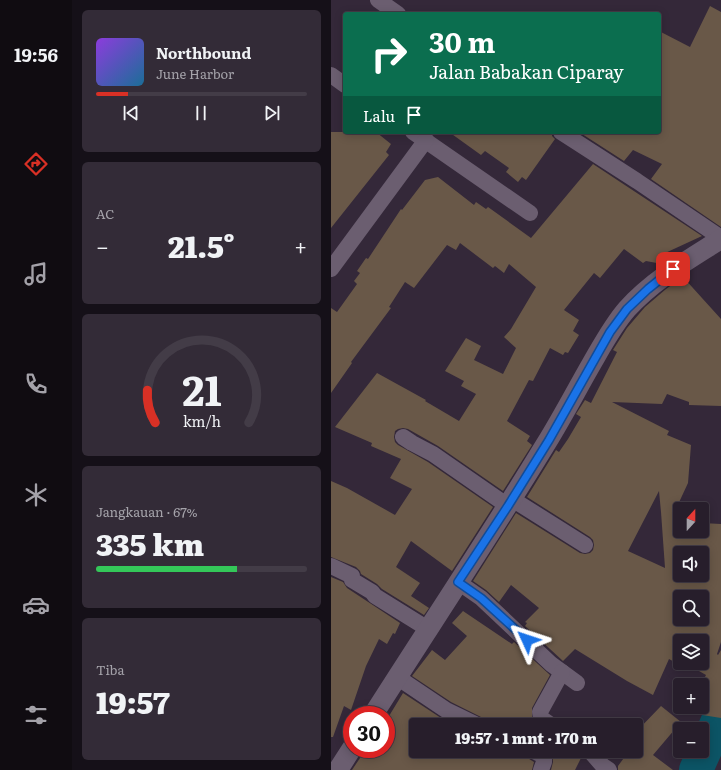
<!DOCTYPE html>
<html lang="id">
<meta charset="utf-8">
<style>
:root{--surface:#271e2b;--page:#332b37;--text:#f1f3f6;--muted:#a4a2a9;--line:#433c47;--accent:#d93025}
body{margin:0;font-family:Literata,serif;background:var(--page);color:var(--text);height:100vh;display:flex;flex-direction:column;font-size:15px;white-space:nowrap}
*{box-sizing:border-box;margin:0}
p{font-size:13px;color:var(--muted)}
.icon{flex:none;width:22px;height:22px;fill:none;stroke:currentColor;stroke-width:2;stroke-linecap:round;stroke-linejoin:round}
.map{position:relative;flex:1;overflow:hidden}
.details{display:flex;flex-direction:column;gap:10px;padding:10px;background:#151018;width:259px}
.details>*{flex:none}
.top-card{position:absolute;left:12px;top:12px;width:318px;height:122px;border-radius:4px;box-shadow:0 2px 10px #0003,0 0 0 1px var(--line);background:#0b6e4f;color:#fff;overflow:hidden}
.needle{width:26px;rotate:21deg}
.buttons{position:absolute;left:342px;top:502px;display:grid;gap:8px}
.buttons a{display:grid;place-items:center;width:36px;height:36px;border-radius:4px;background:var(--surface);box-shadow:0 2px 10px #0003,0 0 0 1px var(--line);font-size:20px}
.speed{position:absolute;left:12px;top:706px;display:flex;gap:8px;font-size:20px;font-weight:700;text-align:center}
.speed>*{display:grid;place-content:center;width:52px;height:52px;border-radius:50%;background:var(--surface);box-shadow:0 2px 10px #0003,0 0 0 1px var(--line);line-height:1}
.speed .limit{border:6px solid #d22;background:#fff;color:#111}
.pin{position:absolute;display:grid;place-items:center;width:34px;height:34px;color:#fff;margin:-17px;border-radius:8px;box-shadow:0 2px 6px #0006}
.me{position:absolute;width:44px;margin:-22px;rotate:312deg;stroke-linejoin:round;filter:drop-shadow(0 0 3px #0008)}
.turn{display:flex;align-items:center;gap:14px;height:84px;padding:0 20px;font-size:18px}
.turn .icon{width:52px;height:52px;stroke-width:2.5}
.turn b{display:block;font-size:28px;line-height:34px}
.then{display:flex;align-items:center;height:38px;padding:0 20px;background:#0003;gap:8px;font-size:15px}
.big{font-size:30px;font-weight:800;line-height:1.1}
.details .card{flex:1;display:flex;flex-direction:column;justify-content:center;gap:6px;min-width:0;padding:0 14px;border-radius:6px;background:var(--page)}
.details .dial{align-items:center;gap:0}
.dial svg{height:104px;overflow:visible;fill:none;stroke:var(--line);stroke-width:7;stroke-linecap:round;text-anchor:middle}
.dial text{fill:var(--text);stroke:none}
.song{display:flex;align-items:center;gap:12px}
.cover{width:48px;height:48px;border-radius:6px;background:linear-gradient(135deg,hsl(270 70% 55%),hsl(200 70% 35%))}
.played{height:4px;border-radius:2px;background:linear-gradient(90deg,var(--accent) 15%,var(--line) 15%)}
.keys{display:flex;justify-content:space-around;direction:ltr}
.heat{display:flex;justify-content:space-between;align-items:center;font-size:22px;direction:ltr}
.charge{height:6px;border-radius:3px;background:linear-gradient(90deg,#34c759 67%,var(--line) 0)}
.trip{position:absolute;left:78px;top:718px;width:234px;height:40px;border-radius:4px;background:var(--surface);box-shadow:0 2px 10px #0003,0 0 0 1px var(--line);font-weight:800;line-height:40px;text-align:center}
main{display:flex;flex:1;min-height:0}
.tab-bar{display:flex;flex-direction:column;width:72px;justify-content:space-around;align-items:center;background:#100c11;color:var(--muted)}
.tab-bar .icon{width:28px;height:28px}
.tab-bar .active{color:var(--accent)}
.tab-bar b{font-size:18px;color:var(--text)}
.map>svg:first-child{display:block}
</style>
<main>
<nav class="tab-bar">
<b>19:56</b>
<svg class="icon active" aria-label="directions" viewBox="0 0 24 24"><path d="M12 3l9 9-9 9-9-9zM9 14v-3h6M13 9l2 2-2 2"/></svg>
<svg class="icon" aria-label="music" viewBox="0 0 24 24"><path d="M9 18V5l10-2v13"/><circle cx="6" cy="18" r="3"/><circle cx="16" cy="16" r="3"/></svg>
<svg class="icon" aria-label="phone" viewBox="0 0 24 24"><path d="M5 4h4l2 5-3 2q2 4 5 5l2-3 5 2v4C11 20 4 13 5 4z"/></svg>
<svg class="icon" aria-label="climate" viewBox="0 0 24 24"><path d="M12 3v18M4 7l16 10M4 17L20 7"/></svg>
<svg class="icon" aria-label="car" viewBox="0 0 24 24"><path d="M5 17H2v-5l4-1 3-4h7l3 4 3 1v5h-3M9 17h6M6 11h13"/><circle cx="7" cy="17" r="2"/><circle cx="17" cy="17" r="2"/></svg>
<svg class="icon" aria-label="filters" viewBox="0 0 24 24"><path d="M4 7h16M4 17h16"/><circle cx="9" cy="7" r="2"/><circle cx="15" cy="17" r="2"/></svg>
</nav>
<section class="details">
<div class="card">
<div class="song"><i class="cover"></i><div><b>Northbound</b><p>June Harbor</p></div></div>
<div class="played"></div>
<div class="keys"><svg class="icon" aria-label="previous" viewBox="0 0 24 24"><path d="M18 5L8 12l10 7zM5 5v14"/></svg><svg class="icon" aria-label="pause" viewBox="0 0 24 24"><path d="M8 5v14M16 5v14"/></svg><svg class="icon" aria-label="next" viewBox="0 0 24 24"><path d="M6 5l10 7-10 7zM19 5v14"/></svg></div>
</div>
<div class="card"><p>AC</p>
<div class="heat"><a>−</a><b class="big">21.5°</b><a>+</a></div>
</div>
<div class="card dial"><svg viewBox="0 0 100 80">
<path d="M14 69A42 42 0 1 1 86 69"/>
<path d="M14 69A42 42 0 0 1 8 44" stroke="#d93025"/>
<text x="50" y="56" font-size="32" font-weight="700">21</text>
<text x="50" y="72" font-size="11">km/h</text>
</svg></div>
<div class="card"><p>Jangkauan · 67%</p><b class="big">335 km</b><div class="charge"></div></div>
<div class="card"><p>Tiba</p><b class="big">19:57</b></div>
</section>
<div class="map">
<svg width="390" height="770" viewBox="0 0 390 770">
<rect width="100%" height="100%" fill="#342839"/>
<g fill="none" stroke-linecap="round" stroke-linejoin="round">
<path stroke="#0c5465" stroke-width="34" d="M365 770 390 714"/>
</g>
<g fill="#695848" fill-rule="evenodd">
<path d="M379 6 390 12V227L320 179 331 164 302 150 293 161 248 132H328V31L359 47Z"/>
<path d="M0 132H45L60 144 55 152 58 155 0 228Z"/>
<path d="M118 132H221V136L224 139 195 180 191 177 187 182 175 172 178 168 154 151 150 155Z"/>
<path d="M262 164 371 236 332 254 337 260 331 264 315 261 312 263 293 249 269 278 263 273 233 310 248 320 242 331 248 335 237 353 234 352 232 355 219 348 202 381 198 380 176 421 199 436 196 441 201 445 172 491 107 446 77 429 72 428 67 429 64 431 63 437 64 442 67 445 97 462 162 507 121 571 80 541 65 567 89 583 80 596 98 608 93 615 51 589 46 584 30 574 29 571 25 567 0 557V481L16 488 64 515 81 489 59 478 70 459 40 446 41 443 4 427 46 373 95 400 94 401 128 421 145 394 130 386 133 381 114 371 135 338 150 346 143 360 172 374 185 348 173 337 180 329 205 287 178 264 173 273 164 266 162 268 129 243 125 250 116 245 83 288 74 282 58 307 60 308 20 362 21 363 0 393V308L6 312 26 284 23 281 29 273 26 271 35 258 37 259 70 209 71 210 94 180 107 177 143 205 145 202 155 209 157 207 200 238Z"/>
<path d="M352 277 390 319V406L358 405V402L336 394 331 404 281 402 338 431 336 435 360 445 357 483 344 511H349V531H371V523L390 524V642L386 654 387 655 390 650V718L365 714 366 707H371V685H370L375 675 354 663H371V641H349V661L347 664 338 659 322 695 296 681 244 649 232 661 194 626 196 623 194 622 208 608 180 585 168 602 155 590 142 581 185 513 249 553 254 554 259 553 262 550 263 545 262 540 259 537 196 497 225 450 228 452 237 439 250 417 245 414 254 400 260 403 286 352 282 350 296 328 314 307 335 289ZM328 491 330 512 334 568 297 551ZM349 553H371V575H349ZM349 597H371V619H349Z"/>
<path d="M0 577 12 582 16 588 69 623 64 634 62 633 56 644 48 639 35 666 20 710 13 706 2 737H0Z"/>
<path d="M132 611 181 644 183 642 219 675 201 708V720L204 725H155L154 720 150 717 120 702 81 676 101 650 114 660 136 636 121 623Z"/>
<path d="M72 693 110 718 124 725H85V751H194L195 757 203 762 201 770H21L35 749H55V721Z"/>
<path d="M330 706 350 722 322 755 342 770H287V766L298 751H305V740L309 735 305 732Z"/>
<path d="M221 751H250L251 756 244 770H220L222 762Z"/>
</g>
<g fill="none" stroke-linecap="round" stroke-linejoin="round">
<g stroke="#6b5e70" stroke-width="16">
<path d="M47 0 67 14"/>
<path d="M0 75 14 85"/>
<path d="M82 132 199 213"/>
<path d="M230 132 306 181 390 238"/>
<path d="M0 269 95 140"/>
<path d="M72 437 81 443 102 454 177 506"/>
<path d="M181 499 254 545"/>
<path d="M0 566 21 576V580L41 592 44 596 97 629"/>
<path d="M127 582 150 598 220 664 246 683"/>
<path d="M66 677 115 710 146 725"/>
<path d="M220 725 210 718 209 712 231 672"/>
<path d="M203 751 213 756V762L210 770"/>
<path d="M259 751 272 766 278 770"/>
</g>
<g stroke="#6b5e70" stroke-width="20">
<path d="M42 715C100 624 160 534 216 442 232 416 246 389 261 363 272 344 282 325 296 309 322 280 357 260 390 239"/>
<path d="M7 770 21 748"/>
</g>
</g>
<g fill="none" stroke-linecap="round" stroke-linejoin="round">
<g stroke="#114b97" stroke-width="10">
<path id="route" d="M196 640 150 598 127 582 177 506 218 440 279 332 296 309 317 289 342 269"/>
</g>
<use href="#route" stroke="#1a73e8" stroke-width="7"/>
</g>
</svg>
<div class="buttons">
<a><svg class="needle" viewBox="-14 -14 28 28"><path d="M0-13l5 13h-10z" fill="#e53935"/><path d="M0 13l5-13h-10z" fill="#a4a2a9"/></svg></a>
<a><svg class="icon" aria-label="sound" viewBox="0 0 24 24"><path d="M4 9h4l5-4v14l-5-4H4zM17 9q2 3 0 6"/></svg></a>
<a><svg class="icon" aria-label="search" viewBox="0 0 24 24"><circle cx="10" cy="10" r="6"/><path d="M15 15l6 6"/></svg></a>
<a><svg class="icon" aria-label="layers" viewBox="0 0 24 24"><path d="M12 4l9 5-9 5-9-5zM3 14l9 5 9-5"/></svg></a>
<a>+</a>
<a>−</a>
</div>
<div class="speed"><div class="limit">30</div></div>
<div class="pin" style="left:342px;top:269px;background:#d93025"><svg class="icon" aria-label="arrive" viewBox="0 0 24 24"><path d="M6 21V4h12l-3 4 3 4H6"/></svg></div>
<svg class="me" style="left:196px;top:640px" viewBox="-20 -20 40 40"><path d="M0-17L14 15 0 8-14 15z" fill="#1a73e8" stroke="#fff" stroke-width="4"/></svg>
<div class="trip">19:57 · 1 mnt · 170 m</div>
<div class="top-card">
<div class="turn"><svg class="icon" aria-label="right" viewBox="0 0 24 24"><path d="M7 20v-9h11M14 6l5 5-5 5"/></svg><div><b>30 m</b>Jalan Babakan Ciparay</div></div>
<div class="then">Lalu<svg class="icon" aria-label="arrive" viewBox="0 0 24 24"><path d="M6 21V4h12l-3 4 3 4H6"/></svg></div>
</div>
</div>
</main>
